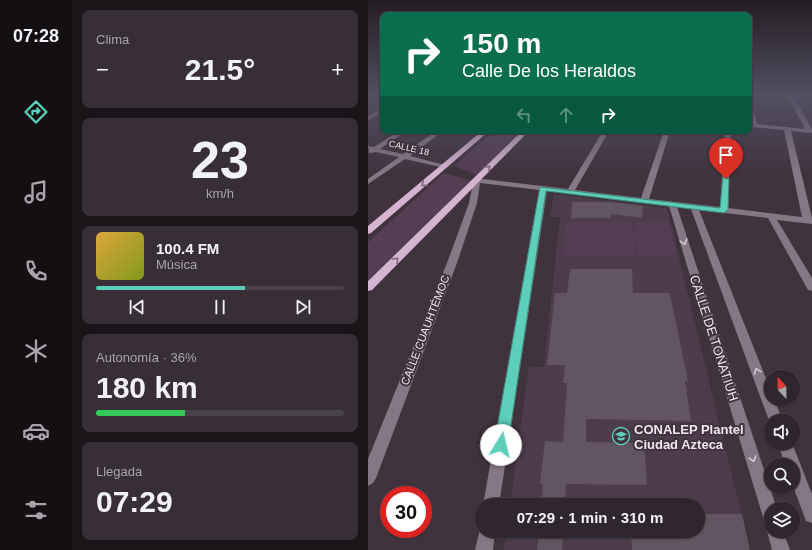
<!DOCTYPE html>
<html lang="es">
<meta charset="utf-8">
<style>
:root{--surface:#30262e;--page:#382e36;--text:#f1f3f6;--muted:#a8a5aa;--line:#4b434a;--accent:#5dceb9}
body{margin:0;font-family:Arial,sans-serif;background:var(--page);color:var(--text);height:100vh;display:flex;flex-direction:column;font-size:15px;white-space:nowrap}
*{box-sizing:border-box;margin:0}
p{font-size:13px;color:var(--muted)}
.icon{flex:none;width:22px;height:22px;fill:none;stroke:currentColor;stroke-width:2;stroke-linecap:round;stroke-linejoin:round}
.map{position:relative;flex:1;overflow:hidden}
.side{display:flex;flex-direction:column;gap:10px;padding:10px;background:#1a1519;width:296px}
.side>*{flex:none}
.guide{position:absolute;left:12px;top:12px;width:372px;height:122px;border-radius:8px;box-shadow:0 1px 3px #0004,0 0 0 1px var(--line);background:#0b6e4f;color:#fff;overflow:hidden}
.needle{width:26px;rotate:338deg}
.fabs{position:absolute;left:396px;top:370px;display:grid;gap:8px}
.fabs a{display:grid;place-items:center;width:36px;height:36px;border-radius:50%;background:var(--surface);box-shadow:0 1px 3px #0004,0 0 0 1px var(--line);font-size:20px}
.speed{position:absolute;left:12px;top:486px;display:flex;gap:8px;font-size:20px;font-weight:700;text-align:center}
.speed>*{display:grid;place-content:center;width:52px;height:52px;border-radius:50%;background:var(--surface);box-shadow:0 1px 3px #0004,0 0 0 1px var(--line);line-height:1}
.speed .limit{border:6px solid #d22;background:#fff;color:#111}
.pin{position:absolute;display:grid;place-items:center;width:34px;height:34px;color:#fff;margin:-41px -17px;border-radius:50% 50% 50% 0;rotate:-45deg;box-shadow:0 0 4px #0007}
.pin .icon{rotate:45deg}
.me{position:absolute;width:44px;margin:-22px;rotate:9deg;stroke-linejoin:round;filter:drop-shadow(0 0 3px #0008)}
.turn{display:flex;align-items:center;gap:14px;height:84px;padding:0 16px;font-size:18px}
.turn .icon{width:52px;height:52px;stroke-width:2.5}
.turn b{display:block;font-size:28px;line-height:34px}
.lanes{display:flex;align-items:center;height:38px;padding:0 16px;background:#0003;justify-content:center;gap:20px;direction:ltr}
.lanes .off{opacity:.35}
.big{font-size:30px;font-weight:600;line-height:1.1}
.side .card{flex:1;display:flex;flex-direction:column;justify-content:center;gap:6px;min-width:0;padding:0 14px;border-radius:8px;background:var(--page)}
.side .dial{align-items:center;gap:0}
.dial b{font-size:52px;line-height:1}
.song{display:flex;align-items:center;gap:12px}
.cover{width:48px;height:48px;border-radius:6px;background:linear-gradient(135deg,hsl(40 70% 55%),hsl(70 70% 35%))}
.played{height:4px;border-radius:2px;background:linear-gradient(90deg,var(--accent) 60%,var(--line) 60%)}
.keys{display:flex;justify-content:space-around;direction:ltr}
.heat{display:flex;justify-content:space-between;align-items:center;font-size:22px;direction:ltr}
.charge{height:6px;border-radius:3px;background:linear-gradient(90deg,#34c759 36%,var(--line) 0)}
.trip{position:absolute;left:107px;top:498px;width:230px;height:40px;border-radius:20px;background:var(--surface);box-shadow:0 1px 3px #0004,0 0 0 1px var(--line);font-weight:600;line-height:40px;text-align:center}
main{display:flex;flex:1;min-height:0}
.tabs{display:flex;flex-direction:column;width:72px;justify-content:space-around;align-items:center;background:#130f12;color:var(--muted)}
.tabs .icon{width:28px;height:28px}
.tabs .current{color:var(--accent)}
.tabs b{font-size:18px;color:var(--text)}
.map>svg:first-child{display:block}
</style>
<main>
<nav class="tabs">
<b>07:28</b>
<svg class="icon current" aria-label="directions" viewBox="0 0 24 24"><path d="M12 3l9 9-9 9-9-9zM9 14v-3h6M13 9l2 2-2 2"/></svg>
<svg class="icon" aria-label="music" viewBox="0 0 24 24"><path d="M9 18V5l10-2v13"/><circle cx="6" cy="18" r="3"/><circle cx="16" cy="16" r="3"/></svg>
<svg class="icon" aria-label="phone" viewBox="0 0 24 24"><path d="M5 4h4l2 5-3 2q2 4 5 5l2-3 5 2v4C11 20 4 13 5 4z"/></svg>
<svg class="icon" aria-label="climate" viewBox="0 0 24 24"><path d="M12 3v18M4 7l16 10M4 17L20 7"/></svg>
<svg class="icon" aria-label="car" viewBox="0 0 24 24"><path d="M5 17H2v-5l4-1 3-4h7l3 4 3 1v5h-3M9 17h6M6 11h13"/><circle cx="7" cy="17" r="2"/><circle cx="17" cy="17" r="2"/></svg>
<svg class="icon" aria-label="filters" viewBox="0 0 24 24"><path d="M4 7h16M4 17h16"/><circle cx="9" cy="7" r="2"/><circle cx="15" cy="17" r="2"/></svg>
</nav>
<section class="side">
<div class="card"><p>Clima</p>
<div class="heat"><a>−</a><b class="big">21.5°</b><a>+</a></div>
</div>
<div class="card dial"><b>23</b><p>km/h</p></div>
<div class="card">
<div class="song"><i class="cover"></i><div><b>100.4 FM</b><p>Música</p></div></div>
<div class="played"></div>
<div class="keys"><svg class="icon" aria-label="previous" viewBox="0 0 24 24"><path d="M18 5L8 12l10 7zM5 5v14"/></svg><svg class="icon" aria-label="pause" viewBox="0 0 24 24"><path d="M8 5v14M16 5v14"/></svg><svg class="icon" aria-label="next" viewBox="0 0 24 24"><path d="M6 5l10 7-10 7zM19 5v14"/></svg></div>
</div>
<div class="card"><p>Autonomía · 36%</p><b class="big">180 km</b><div class="charge"></div></div>
<div class="card"><p>Llegada</p><b class="big">07:29</b></div>
</section>
<div class="map">
<svg width="444" height="550" viewBox="0 0 444 550">
<rect width="100%" height="100%" fill="#40333e"/>
<path fill="#4d3c4b" d="M186 194 299 208 382 550H136L138 531H330V505H142L161 367H176L192 217H182Z"/>
<g fill="#553d53">
<path d="M126 131H154L110 175 86 166Z"/>
<path d="M76 173 103 181 0 280V242Z"/>
<path d="M264 221 268 255 194 256 199 222Z"/>
<path d="M301 221 309 255 269 256 266 222Z"/>
</g>
<g fill="#625460">
<path d="M204 202H243L275 206 274 218 243 214V218H203Z"/>
<path d="M202 269H264L265 293H302L317 367 320 381H317L323 421 218 419V442L276 443 279 485 198 484 197 505H173L175 484H172L177 441 195 442 199 383H195L197 365H179L187 293H199Z"/>
<path d="M330 514H374L382 550H264L263 531H330Z"/>
<path d="M171 531H195L194 550H169Z"/>
</g>
<g fill="none" stroke-linecap="round" stroke-linejoin="round">
<g fill="#867785" fill-rule="evenodd">
<path d="M420 96H425L444 129V133L423 131 444 218V224L409 220 444 278V291L440 290 400 218 331 210 403 391V399H406L415 421H403V426L323 209 309 207 409 509H403V531H415L422 550H404L399 531 402 525 397 523 395 517 301 206 179 191 131 505H115L171 190 112 183 109 203 89 263 8 478 5 483 0 486V459L79 263 101 203 106 178 200 189 235 131H241L207 190 273 198 296 131H302L281 199 352 207 357 131H363L360 208 434 217 416 130 381 127V123H383L381 114V102L384 104 389 124 437 129Z"/>
<path d="M15 108V112L0 120V116Z"/>
<path d="M31 131H38L12 149 35 154 68 131H75L42 156 81 166 77 168 37 159 0 184V179L31 157 8 152 1 153 0 146 6 147Z"/>
<path d="M410 443H424L444 494V523L438 521 425 486V465H417Z"/>
<path d="M113 525 114 531H127L125 550H107Z"/>
</g>
<g fill="#d5b4d1" fill-rule="evenodd">
<path d="M114 131H121L3 233 0 234V226Z"/>
<path d="M154 131H161L4 290 0 291V281Z"/>
</g>
</g>
<defs><path id="oneway-chevron" d="M-2-3.5L2.5 0L-2 3.5" fill="none" stroke-width="1.6" stroke-linecap="round" stroke-linejoin="round"/></defs>
<g stroke="#7c6779">
<use href="#oneway-chevron" transform="translate(120 168) rotate(-45)"/>
<use href="#oneway-chevron" transform="translate(56 184) rotate(140)"/>
<use href="#oneway-chevron" transform="translate(28 260) rotate(-45)"/>
</g>
<g stroke="#d5cbd4">
<use href="#oneway-chevron" transform="translate(316 242) rotate(72)"/>
<use href="#oneway-chevron" transform="translate(389 371) rotate(-111)"/>
<use href="#oneway-chevron" transform="translate(385 459) rotate(72)"/>
</g>
<linearGradient id="sky" x2="0" y2="1"><stop stop-color="#231c22"/><stop offset="0.55" stop-color="#535063"/><stop offset="1" stop-color="#535063" stop-opacity="0"/></linearGradient>
<rect width="444" height="173" fill="url(#sky)"/>
<path fill="#5dceb9" stroke="#3c8678" d="M355 177 361 179 360 210 356 213 178 191 140 445 138 449 133 451 128 449 126 445 172 187 352 208Z"/>
<defs>
<g id="school-ring" transform="scale(0.9)"><circle r="9.5" fill="#40333e" stroke="#5dceb9" stroke-width="1.5"/><path d="M0-5L7-2L0 1L-7-2ZM-4 1L0 2.5L4 1V4Q0 6-4 4Z" fill="#5dceb9"/></g>
</defs>
<g fill-rule="evenodd">
<use href="#school-ring" x="253" y="436"/>
</g>
<g text-anchor="middle" dominant-baseline="central" stroke-width="4" stroke-linejoin="round" paint-order="stroke">
<g font-size="9" fill="#efe7ee" stroke="#40333e">
<text transform="translate(41 148) rotate(13)">CALLE 18</text>
</g>
<g font-size="11" fill="#efe7ee" stroke="#40333e">
<text transform="translate(57 330) rotate(-69)">CALLE CUAUHTÉMOC</text>
</g>
<g font-size="13" fill="#efe7ee" stroke="#40333e">
<text transform="translate(346 338) rotate(72)">CALLE DE TONATIUH</text>
</g>
<g font-size="13" font-weight="bold" fill="#efe7ee" stroke="#40333e" text-anchor="start">
<text x="266" y="429">CONALEP Plantel<tspan x="266" dy="15">Ciudad Azteca</tspan></text>
</g>
</g>
</svg>
<div class="fabs">
<a><svg class="needle" viewBox="-14 -14 28 28"><path d="M0-13l5 13h-10z" fill="#e53935"/><path d="M0 13l5-13h-10z" fill="#a8a5aa"/></svg></a>
<a><svg class="icon" aria-label="sound" viewBox="0 0 24 24"><path d="M4 9h4l5-4v14l-5-4H4zM17 9q2 3 0 6"/></svg></a>
<a><svg class="icon" aria-label="search" viewBox="0 0 24 24"><circle cx="10" cy="10" r="6"/><path d="M15 15l6 6"/></svg></a>
<a><svg class="icon" aria-label="layers" viewBox="0 0 24 24"><path d="M12 4l9 5-9 5-9-5zM3 14l9 5 9-5"/></svg></a>
</div>
<div class="speed"><div class="limit">30</div></div>
<div class="pin" style="left:358px;top:179px;background:#d93025"><svg class="icon" aria-label="arrive" viewBox="0 0 24 24"><path d="M6 21V4h12l-3 4 3 4H6"/></svg></div>
<svg class="me" style="left:133px;top:445px" viewBox="-20 -20 40 40"><circle r="19" fill="#fff"/><path d="M0-13L10 11 0 6-10 11z" fill="#5dceb9"/></svg>
<div class="trip">07:29 · 1 min · 310 m</div>
<div class="guide">
<div class="turn"><svg class="icon" aria-label="right" viewBox="0 0 24 24"><path d="M7 20v-9h11M14 6l5 5-5 5"/></svg><div><b>150 m</b>Calle De los Heraldos</div></div>
<div class="lanes"><svg class="icon off" aria-label="left" viewBox="0 0 24 24"><path d="M17 20v-9H6M10 6l-5 5 5 5"/></svg><svg class="icon off" aria-label="ahead" viewBox="0 0 24 24"><path d="M12 20V5M6 11l6-6 6 6"/></svg><svg class="icon" aria-label="right" viewBox="0 0 24 24"><path d="M7 20v-9h11M14 6l5 5-5 5"/></svg></div>
</div>
</div>
</main>
